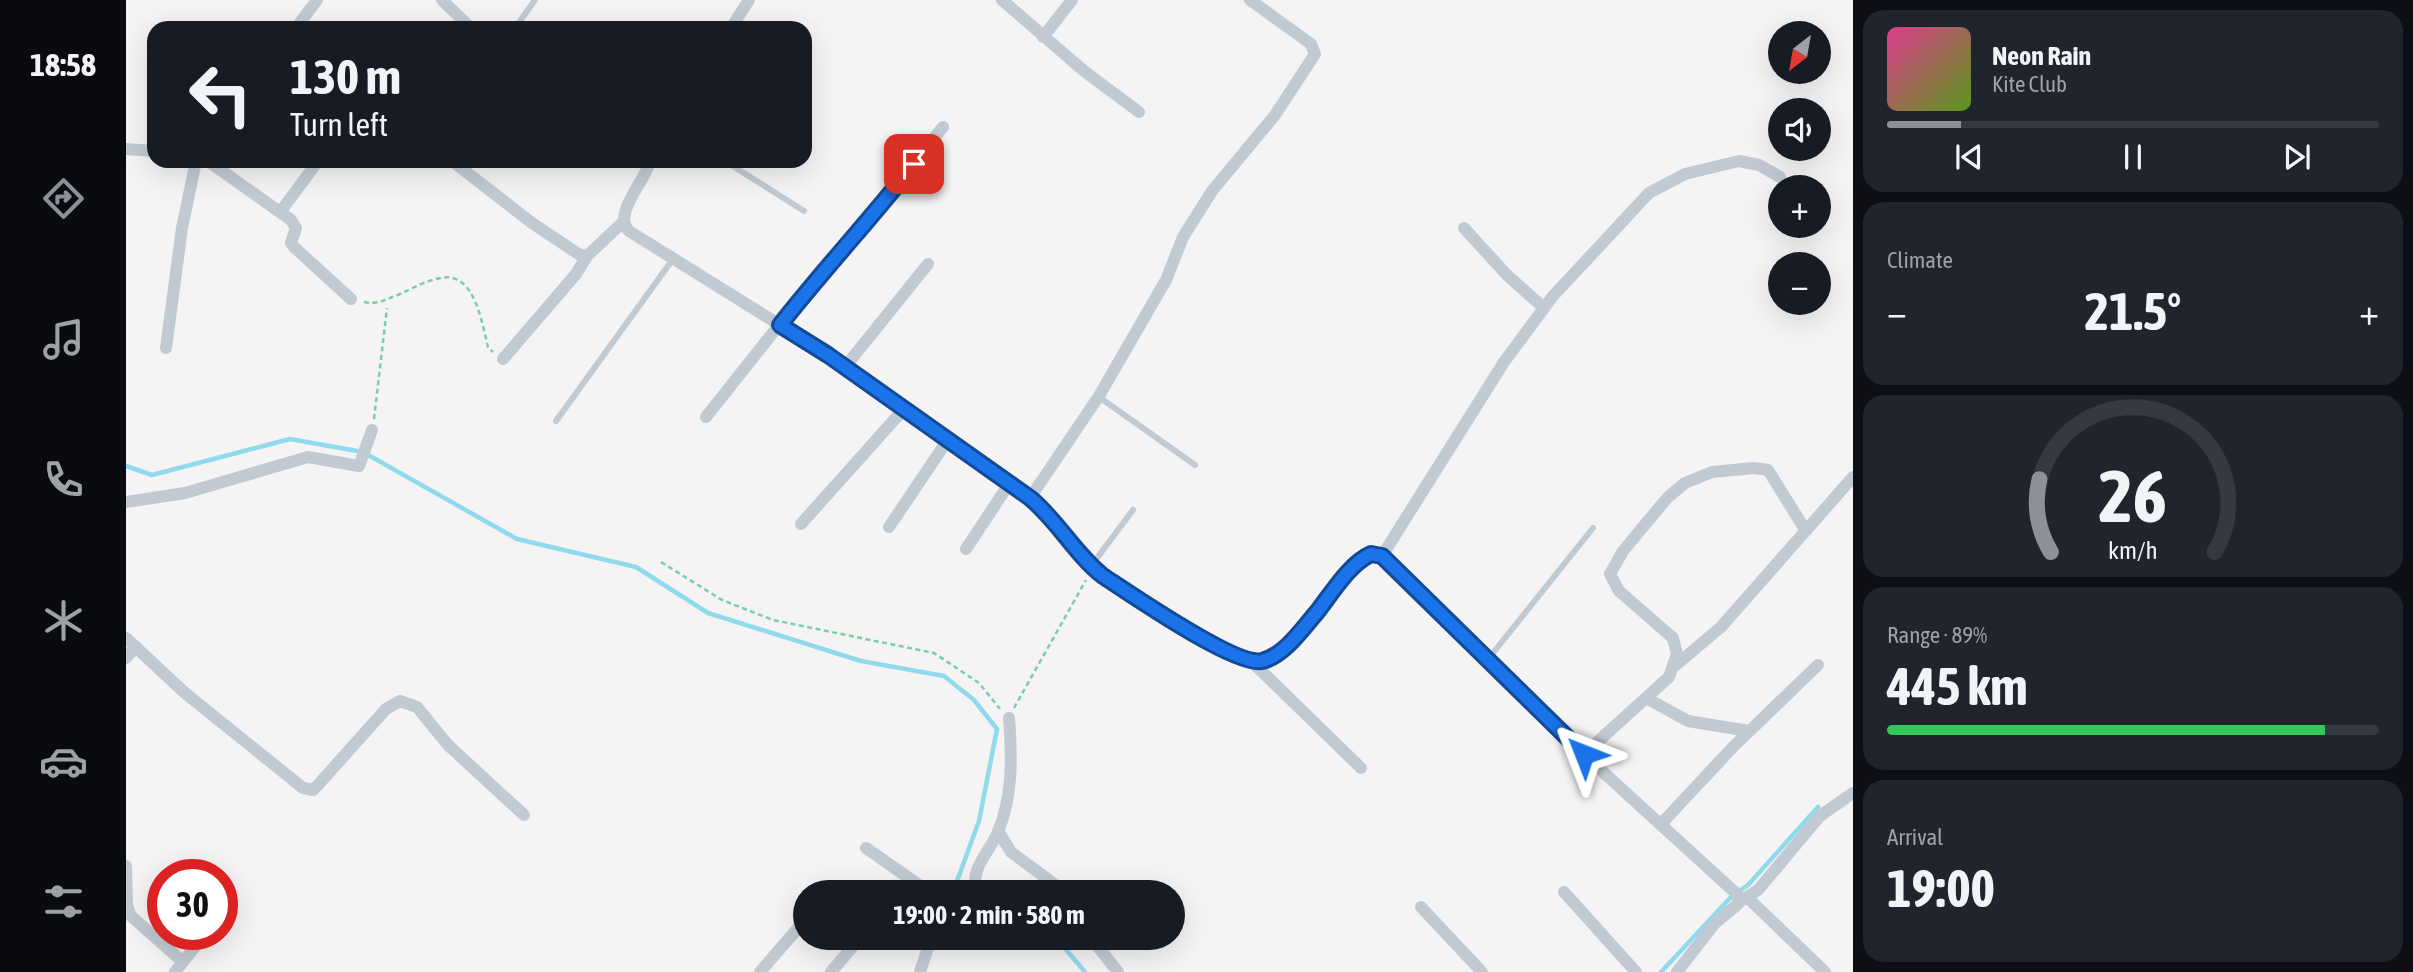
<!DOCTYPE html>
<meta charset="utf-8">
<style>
:root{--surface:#171b24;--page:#20242c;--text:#f1f3f6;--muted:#9ea1a6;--line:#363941;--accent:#8c9099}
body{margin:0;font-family:"Asap Condensed",sans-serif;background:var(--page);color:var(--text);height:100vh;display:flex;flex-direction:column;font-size:26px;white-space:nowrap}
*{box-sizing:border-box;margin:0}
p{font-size:23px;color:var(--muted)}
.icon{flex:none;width:38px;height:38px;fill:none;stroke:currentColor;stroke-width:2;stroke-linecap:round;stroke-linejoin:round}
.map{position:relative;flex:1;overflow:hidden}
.drawer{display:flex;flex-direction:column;gap:10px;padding:10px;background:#0d0f14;width:560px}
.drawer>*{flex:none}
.guide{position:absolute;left:21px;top:21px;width:665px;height:147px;border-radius:21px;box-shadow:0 7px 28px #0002;background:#171b24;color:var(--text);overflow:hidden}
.needle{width:46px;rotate:211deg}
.fabs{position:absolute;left:1642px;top:21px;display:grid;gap:14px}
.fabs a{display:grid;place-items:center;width:63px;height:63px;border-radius:50%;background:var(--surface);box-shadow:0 7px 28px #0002;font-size:35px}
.speed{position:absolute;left:21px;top:859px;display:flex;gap:14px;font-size:35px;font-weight:700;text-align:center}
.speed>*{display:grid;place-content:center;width:91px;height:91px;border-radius:50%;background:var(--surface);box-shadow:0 7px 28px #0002;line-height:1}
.speed .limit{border:10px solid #d22;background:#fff;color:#111}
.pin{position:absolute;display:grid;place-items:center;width:60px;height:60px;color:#fff;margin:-30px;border-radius:14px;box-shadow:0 4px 10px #0006}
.me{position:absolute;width:77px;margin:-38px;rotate:315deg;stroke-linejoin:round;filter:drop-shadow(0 0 5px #0008)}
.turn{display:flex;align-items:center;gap:24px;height:147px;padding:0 28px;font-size:32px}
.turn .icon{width:91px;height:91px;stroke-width:2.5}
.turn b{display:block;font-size:49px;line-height:60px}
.big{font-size:52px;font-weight:700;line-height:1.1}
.drawer .tile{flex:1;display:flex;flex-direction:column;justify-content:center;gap:10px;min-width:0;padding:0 24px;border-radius:21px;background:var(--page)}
.drawer .dial{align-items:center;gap:0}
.dial svg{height:182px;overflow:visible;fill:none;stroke:var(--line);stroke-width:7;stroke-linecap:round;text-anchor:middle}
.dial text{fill:var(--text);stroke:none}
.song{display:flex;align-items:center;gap:21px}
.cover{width:84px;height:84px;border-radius:10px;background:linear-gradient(135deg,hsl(330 70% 55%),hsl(90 70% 35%))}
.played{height:7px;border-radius:4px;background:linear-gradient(90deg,var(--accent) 15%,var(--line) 15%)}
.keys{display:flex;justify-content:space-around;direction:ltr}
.heat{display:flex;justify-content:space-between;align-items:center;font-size:38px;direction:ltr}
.charge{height:10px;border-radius:5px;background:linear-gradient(90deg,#34c759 89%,var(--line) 0)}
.trip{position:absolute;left:667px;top:880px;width:392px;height:70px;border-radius:35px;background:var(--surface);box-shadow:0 7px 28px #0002;font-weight:700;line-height:70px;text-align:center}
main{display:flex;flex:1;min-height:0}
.menu{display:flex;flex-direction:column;width:126px;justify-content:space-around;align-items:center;background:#090b0e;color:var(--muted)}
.menu .icon{width:49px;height:49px}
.menu .on{color:var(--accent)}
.menu b{font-size:32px;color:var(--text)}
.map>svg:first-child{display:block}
</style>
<main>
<nav class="menu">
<b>18:58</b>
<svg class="icon on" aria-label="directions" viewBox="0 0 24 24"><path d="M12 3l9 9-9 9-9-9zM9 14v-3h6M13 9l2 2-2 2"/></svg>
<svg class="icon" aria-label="music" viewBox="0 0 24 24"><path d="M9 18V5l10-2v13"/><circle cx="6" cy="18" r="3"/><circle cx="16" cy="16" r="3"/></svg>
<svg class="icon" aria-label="phone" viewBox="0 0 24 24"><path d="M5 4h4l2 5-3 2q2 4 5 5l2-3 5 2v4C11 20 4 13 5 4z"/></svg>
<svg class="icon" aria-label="climate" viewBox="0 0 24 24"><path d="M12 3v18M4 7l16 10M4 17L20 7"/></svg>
<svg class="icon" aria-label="car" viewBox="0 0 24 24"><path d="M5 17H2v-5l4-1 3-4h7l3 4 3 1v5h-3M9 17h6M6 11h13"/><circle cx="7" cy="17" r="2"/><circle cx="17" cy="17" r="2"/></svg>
<svg class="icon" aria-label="filters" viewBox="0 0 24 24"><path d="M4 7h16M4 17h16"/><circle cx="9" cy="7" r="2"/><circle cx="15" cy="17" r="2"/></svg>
</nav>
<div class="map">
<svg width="1727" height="972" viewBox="0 0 1727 972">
<rect width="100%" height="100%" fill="#f5f3f3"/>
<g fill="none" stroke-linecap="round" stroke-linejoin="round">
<g stroke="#90daee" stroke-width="4.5">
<path d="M0 466 26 475 164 439 237 452 391 539 510 567 582 613 735 661 818 676 848 700 871 729 853 821 827 892"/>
<path d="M930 938 959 972"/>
<path d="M1535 972 1606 896 1622 885 1692 807"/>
</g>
<g stroke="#7ad0a6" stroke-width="2.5" stroke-dasharray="5 3.5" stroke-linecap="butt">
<path d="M238 302C252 305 261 299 274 294 287 288 301 280 315 278 349 271 356 324 362 347L367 352"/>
<path d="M248 419 261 308"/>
<path d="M535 562 596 600 647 620 808 653 853 683 874 709"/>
<path d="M888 708 960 580"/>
</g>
<g stroke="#c1cad2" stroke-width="6">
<path d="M389 28 409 0"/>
<path d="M599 161 678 211"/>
<path d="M973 397 1069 465"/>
<path d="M430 421 547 259"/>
<path d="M965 566 1007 510"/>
<path d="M1363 658 1467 528"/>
</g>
<g stroke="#c1cad2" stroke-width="12">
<path d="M316 0 345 28"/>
<path d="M876 0 958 71 1013 112"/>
<path d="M170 28 191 0"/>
<path d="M605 28 623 0"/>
<path d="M917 37 946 0"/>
<path d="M0 149 28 151"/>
<path d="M82 161 165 220 170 228 165 243 168 247 225 299"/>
<path d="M326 161 406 223 454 255 461 256 497 222"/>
<path d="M524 161C520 181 486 213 503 231L702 355 904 498C931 520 947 550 972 572 994 591 1117 669 1140 659 1184 639 1203 585 1240 556L1250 554 1263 561 1477 772 1613 896 1612 904 1589 923 1551 972"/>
<path d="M155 211 192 161"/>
<path d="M1338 228 1381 275 1418 308"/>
<path d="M40 348 56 228 70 161"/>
<path d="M377 359 450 274 461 256"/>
<path d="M719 367 802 264"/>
<path d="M580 417 680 291 729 236 817 127"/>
<path d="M904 498 973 396 1040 280 1057 237 1086 191 1149 115 1189 54 1185 44 1124 0"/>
<path d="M0 502 59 493 182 457 233 466 246 430"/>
<path d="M675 524 777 410"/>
<path d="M763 527 821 441"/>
<path d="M840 549 883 484"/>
<path d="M1256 556 1378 362 1427 296 1523 193 1559 174 1613 161 1633 165 1654 177"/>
<path d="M0 638 59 693 177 788 187 790 191 786 260 709 274 701 291 707 322 745 398 815"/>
<path d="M0 658 10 647"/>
<path d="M1125 661 1235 768"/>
<path d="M1550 665 1595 627 1727 477"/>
<path d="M1520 698 1562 721 1623 731"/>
<path d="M1458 754 1543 677 1551 654 1547 638 1493 591 1484 574 1497 551 1542 497 1559 483 1586 472 1628 468 1642 470 1680 531"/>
<path d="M1536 823 1607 747 1692 665"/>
<path d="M872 831 885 852 939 892"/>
<path d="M740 848 803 892"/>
<path d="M0 866 1 905 5 916 57 962"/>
<path d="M851 892C843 869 863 853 872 832 887 796 886 757 883 718"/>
<path d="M1438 892 1510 972"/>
<path d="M1623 899 1699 972"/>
<path d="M1613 902 1632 890 1694 816 1727 793"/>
<path d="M1295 907 1356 972"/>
<path d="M965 938 992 972"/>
<path d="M49 972 79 934"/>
<path d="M634 972 679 920"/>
<path d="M705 972 734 938"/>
<path d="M794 972 805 938"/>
</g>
</g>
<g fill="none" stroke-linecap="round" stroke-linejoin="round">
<g stroke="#114b97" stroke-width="18">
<path id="route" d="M788 164C745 219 697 270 654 325L702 355 904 498C932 521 949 554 977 576 1003 593 1110 667 1136 661 1158 656 1177 628 1191 612 1206 593 1223 564 1245 554L1256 556 1458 754"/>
</g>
<use href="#route" stroke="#1a73e8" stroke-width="12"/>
</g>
</svg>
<div class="fabs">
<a><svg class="needle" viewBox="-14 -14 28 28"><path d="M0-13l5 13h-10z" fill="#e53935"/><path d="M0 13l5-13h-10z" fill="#9ea1a6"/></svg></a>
<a><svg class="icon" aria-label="sound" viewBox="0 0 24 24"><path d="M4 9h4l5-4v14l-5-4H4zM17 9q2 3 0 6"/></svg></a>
<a>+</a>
<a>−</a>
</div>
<div class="speed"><div class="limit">30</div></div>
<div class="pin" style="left:788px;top:164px;background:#d93025"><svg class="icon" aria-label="arrive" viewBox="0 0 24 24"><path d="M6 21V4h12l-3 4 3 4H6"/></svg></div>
<svg class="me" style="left:1458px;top:754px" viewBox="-20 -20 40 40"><path d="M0-17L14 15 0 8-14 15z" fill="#1a73e8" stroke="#fff" stroke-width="4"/></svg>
<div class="trip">19:00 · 2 min · 580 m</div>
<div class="guide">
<div class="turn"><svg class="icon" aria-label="left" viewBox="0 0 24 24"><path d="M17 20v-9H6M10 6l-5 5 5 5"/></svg><div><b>130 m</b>Turn left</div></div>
</div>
</div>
<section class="drawer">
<div class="tile">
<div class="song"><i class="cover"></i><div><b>Neon Rain</b><p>Kite Club</p></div></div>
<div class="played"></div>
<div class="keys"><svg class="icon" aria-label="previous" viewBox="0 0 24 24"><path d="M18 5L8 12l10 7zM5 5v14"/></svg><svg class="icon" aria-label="pause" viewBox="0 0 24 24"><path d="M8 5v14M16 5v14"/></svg><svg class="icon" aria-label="next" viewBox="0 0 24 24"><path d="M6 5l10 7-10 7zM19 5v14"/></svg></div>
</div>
<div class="tile"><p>Climate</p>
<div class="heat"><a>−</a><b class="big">21.5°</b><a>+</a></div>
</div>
<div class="tile dial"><svg viewBox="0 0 100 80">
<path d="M14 69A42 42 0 1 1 86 69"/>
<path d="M14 69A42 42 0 0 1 9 37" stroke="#8c9099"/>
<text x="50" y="56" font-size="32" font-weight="700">26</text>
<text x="50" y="72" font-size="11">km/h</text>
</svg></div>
<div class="tile"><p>Range · 89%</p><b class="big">445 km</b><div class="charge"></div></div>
<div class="tile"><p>Arrival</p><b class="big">19:00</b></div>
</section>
</main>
